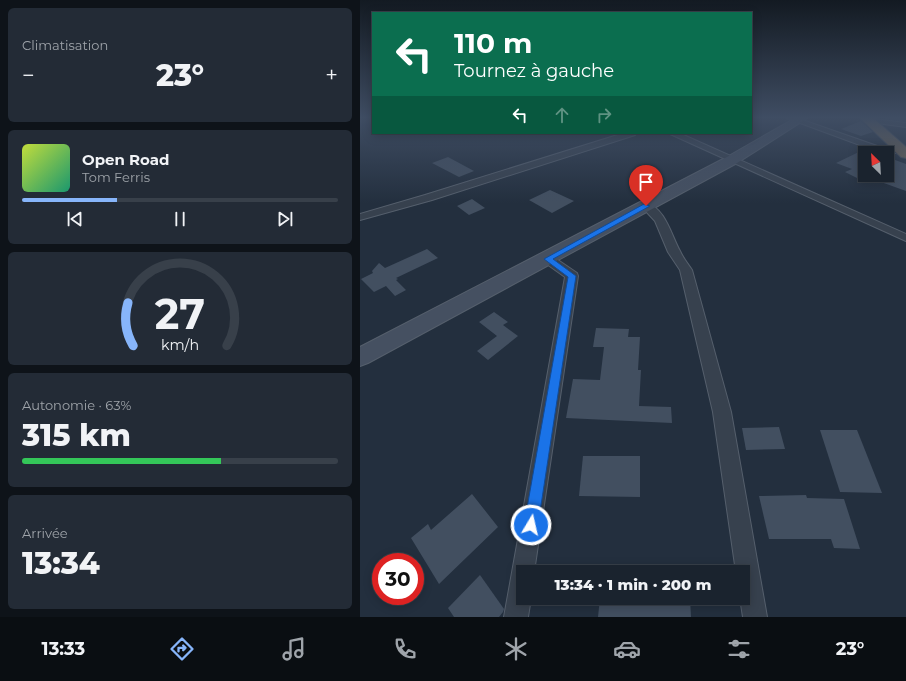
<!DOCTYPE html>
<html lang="fr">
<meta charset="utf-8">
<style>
:root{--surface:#1a232e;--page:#232b36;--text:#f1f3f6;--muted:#9fa4aa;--line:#38404a;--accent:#87b5fa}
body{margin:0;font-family:Montserrat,sans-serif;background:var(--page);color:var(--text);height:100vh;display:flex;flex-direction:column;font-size:15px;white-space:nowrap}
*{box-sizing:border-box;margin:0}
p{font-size:13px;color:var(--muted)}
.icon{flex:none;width:22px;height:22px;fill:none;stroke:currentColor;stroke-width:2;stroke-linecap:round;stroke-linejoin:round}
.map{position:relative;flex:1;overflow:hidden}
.details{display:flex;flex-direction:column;gap:8px;padding:8px;background:#0e1319;width:360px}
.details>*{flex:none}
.hud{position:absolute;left:12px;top:12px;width:380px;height:122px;border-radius:0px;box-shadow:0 2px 10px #0003,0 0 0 1px var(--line);background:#0b6e4f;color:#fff;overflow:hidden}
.needle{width:26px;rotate:336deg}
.fabs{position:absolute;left:498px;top:146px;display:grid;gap:8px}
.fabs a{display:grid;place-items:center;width:36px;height:36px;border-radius:0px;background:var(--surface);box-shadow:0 2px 10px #0003,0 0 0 1px var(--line);font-size:20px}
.speed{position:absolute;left:12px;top:553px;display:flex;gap:8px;font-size:20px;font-weight:700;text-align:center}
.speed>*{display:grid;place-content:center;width:52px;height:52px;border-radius:50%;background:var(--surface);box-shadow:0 2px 10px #0003,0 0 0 1px var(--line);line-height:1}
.speed .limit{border:6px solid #d22;background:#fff;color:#111}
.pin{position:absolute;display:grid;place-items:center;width:34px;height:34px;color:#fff;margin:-41px -17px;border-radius:50% 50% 50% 0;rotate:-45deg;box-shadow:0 0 4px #0007}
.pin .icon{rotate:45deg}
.me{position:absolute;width:44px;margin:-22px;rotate:9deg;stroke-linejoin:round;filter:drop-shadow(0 0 3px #0008)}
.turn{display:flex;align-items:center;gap:14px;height:84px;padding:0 16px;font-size:18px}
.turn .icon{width:52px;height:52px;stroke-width:2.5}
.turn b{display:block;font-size:28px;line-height:34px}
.lanes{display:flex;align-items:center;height:38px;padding:0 16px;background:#0003;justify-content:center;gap:20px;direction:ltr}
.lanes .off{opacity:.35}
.big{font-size:30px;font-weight:800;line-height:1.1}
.details .widget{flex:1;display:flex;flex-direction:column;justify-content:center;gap:6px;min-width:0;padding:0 14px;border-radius:6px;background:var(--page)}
.details .dial{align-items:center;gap:0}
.dial svg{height:104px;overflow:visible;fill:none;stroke:var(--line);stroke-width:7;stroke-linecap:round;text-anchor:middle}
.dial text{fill:var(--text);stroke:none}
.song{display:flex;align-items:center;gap:12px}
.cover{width:48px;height:48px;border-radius:6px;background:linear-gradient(135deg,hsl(70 70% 55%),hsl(160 70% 35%))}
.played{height:4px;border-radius:2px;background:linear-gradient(90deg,var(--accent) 30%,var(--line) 30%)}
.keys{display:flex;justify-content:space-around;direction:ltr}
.heat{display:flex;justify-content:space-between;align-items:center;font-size:22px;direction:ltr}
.charge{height:6px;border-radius:3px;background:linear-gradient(90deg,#34c759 63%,var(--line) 0)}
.trip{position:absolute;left:156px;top:565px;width:234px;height:40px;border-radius:0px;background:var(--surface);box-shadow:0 2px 10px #0003,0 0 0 1px var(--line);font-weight:800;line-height:40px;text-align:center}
.tab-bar{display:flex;height:64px;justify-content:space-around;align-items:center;background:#0a0e12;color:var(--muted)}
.tab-bar .icon{width:28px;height:28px}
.tab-bar .active{color:var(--accent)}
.tab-bar b{font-size:18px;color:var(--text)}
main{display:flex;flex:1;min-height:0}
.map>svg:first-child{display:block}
</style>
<main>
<section class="details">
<div class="widget"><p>Climatisation</p>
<div class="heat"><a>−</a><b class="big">23°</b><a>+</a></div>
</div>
<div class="widget">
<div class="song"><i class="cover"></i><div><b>Open Road</b><p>Tom Ferris</p></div></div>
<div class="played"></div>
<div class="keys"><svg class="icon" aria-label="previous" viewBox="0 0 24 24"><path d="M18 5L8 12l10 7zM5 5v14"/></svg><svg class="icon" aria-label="pause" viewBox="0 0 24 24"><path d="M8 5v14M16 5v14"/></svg><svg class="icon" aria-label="next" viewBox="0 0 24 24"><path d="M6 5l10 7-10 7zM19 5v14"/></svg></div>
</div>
<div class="widget dial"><svg viewBox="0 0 100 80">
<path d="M14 69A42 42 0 1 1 86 69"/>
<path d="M14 69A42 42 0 0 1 10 36" stroke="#87b5fa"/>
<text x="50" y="56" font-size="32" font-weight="700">27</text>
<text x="50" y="72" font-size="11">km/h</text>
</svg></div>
<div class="widget"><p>Autonomie · 63%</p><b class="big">315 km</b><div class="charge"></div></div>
<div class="widget"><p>Arrivée</p><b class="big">13:34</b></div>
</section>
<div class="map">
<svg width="546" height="617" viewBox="0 0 546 617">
<rect width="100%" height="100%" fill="#232f3e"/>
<g fill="#424f60">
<path d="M514 117H546V119L541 121Z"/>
<path d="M501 121 513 132 501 136 481 129Z"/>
<path d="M505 149 516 153H505V175H527V157L546 164V191L507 177 501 180 485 172 492 169 476 163Z"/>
<path d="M88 157 114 171 99 177 72 163Z"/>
<path d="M190 190 214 201 192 213 169 200Z"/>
<path d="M112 199 125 208 109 215 97 206Z"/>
<path d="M67 249 78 258 36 278 38 279 36 280 46 290 35 296 26 286 14 292 1 279 13 273 12 271 19 263 25 268Z"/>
<path d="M134 312 148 322 143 325 158 336 128 360 117 351 137 336 119 322Z"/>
<path d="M236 328 269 329 268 337H280L278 370H281L279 406 311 407 312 423 206 418 213 379 240 380 244 347H233Z"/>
<path d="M419 427 425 449 386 450 382 428Z"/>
<path d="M460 430H497L522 493 480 492Z"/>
<path d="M223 456H280V497L219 496Z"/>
<path d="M112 494 138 527 79 584 51 538 68 524 71 530Z"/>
<path d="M446 495 447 498 484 499 500 549 474 548 471 539H409L399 496Z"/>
<path d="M120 575 144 609 143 612 139 617H94L88 608Z"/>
<path d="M240 598H330L331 617H238Z"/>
</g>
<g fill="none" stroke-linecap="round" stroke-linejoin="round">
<g stroke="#555f6c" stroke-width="2">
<g id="street">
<path d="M424 117H434L520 147 546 148V154L516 151Z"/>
<path d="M506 118 546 123V127L509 122 505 120Z"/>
<path d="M264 133H276L275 135 72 200 0 220V214L65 195Z"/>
<path d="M308 133H319L546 234V241Z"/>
<path d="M286 203C305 207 312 237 320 251 323 258 328 264 332 270L371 412 407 617H383L380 598H383V572H376L353 412 320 270 308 252 295 221 281 206Z"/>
<path d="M188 255 192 256 217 273 218 276 174 572H163V598H171L168 617H144L205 277 184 262 182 259 184 256Z"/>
</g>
</g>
<g stroke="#555f6c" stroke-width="2">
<path id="secondary" d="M437 117H449L377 163 8 363 0 366V347L367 157Z"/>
</g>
<g stroke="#424c59" stroke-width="2">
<path id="highway" d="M499 117H512L546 147V158L541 157Z"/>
</g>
<use href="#street" fill="#37414e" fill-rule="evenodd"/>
<use href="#secondary" fill="#455061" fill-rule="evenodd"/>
<use href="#highway" fill="#746754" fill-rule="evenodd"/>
</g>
<linearGradient id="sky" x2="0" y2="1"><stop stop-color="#131a22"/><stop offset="0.58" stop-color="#3f4d63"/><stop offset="1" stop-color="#3f4d63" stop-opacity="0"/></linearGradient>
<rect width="546" height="203" fill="url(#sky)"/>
<path fill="#1a73e8" stroke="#114b97" d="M284 204 290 206 193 259 216 276 178 525 176 530 171 532 166 530 164 525 208 277 184 259Z"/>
</svg>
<div class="fabs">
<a><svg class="needle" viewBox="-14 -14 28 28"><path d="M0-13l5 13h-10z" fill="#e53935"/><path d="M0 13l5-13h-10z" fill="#9fa4aa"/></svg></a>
</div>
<div class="speed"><div class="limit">30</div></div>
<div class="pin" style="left:286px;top:206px;background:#d93025"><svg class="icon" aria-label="arrive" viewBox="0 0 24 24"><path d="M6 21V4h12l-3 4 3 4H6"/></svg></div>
<svg class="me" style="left:171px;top:525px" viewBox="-20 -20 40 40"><circle r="17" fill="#1a73e8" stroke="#fff" stroke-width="3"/><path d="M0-11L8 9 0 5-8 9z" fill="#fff"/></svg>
<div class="trip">13:34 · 1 min · 200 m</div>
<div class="hud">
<div class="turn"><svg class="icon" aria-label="left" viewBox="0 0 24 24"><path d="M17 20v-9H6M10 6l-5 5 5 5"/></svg><div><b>110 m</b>Tournez à gauche</div></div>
<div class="lanes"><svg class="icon" aria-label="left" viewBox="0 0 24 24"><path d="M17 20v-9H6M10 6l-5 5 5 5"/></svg><svg class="icon off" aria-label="ahead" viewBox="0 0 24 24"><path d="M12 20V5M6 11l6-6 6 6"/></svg><svg class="icon off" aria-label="right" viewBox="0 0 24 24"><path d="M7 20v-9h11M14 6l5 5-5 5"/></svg></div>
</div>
</div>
</main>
<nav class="tab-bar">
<b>13:33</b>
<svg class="icon active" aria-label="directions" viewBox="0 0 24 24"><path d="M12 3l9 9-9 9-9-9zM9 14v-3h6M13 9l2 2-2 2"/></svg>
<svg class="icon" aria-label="music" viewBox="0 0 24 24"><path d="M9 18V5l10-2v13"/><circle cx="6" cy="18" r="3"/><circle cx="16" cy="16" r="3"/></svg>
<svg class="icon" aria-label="phone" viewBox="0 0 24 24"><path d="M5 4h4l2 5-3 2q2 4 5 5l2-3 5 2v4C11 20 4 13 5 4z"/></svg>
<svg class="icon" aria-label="climate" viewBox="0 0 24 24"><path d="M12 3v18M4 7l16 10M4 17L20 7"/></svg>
<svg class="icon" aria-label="car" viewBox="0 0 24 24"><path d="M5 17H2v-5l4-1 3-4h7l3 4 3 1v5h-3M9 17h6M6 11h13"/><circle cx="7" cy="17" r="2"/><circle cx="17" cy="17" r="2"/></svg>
<svg class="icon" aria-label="filters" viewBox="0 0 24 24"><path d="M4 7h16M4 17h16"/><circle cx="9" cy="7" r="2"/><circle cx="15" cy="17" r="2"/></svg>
<b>23°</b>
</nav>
